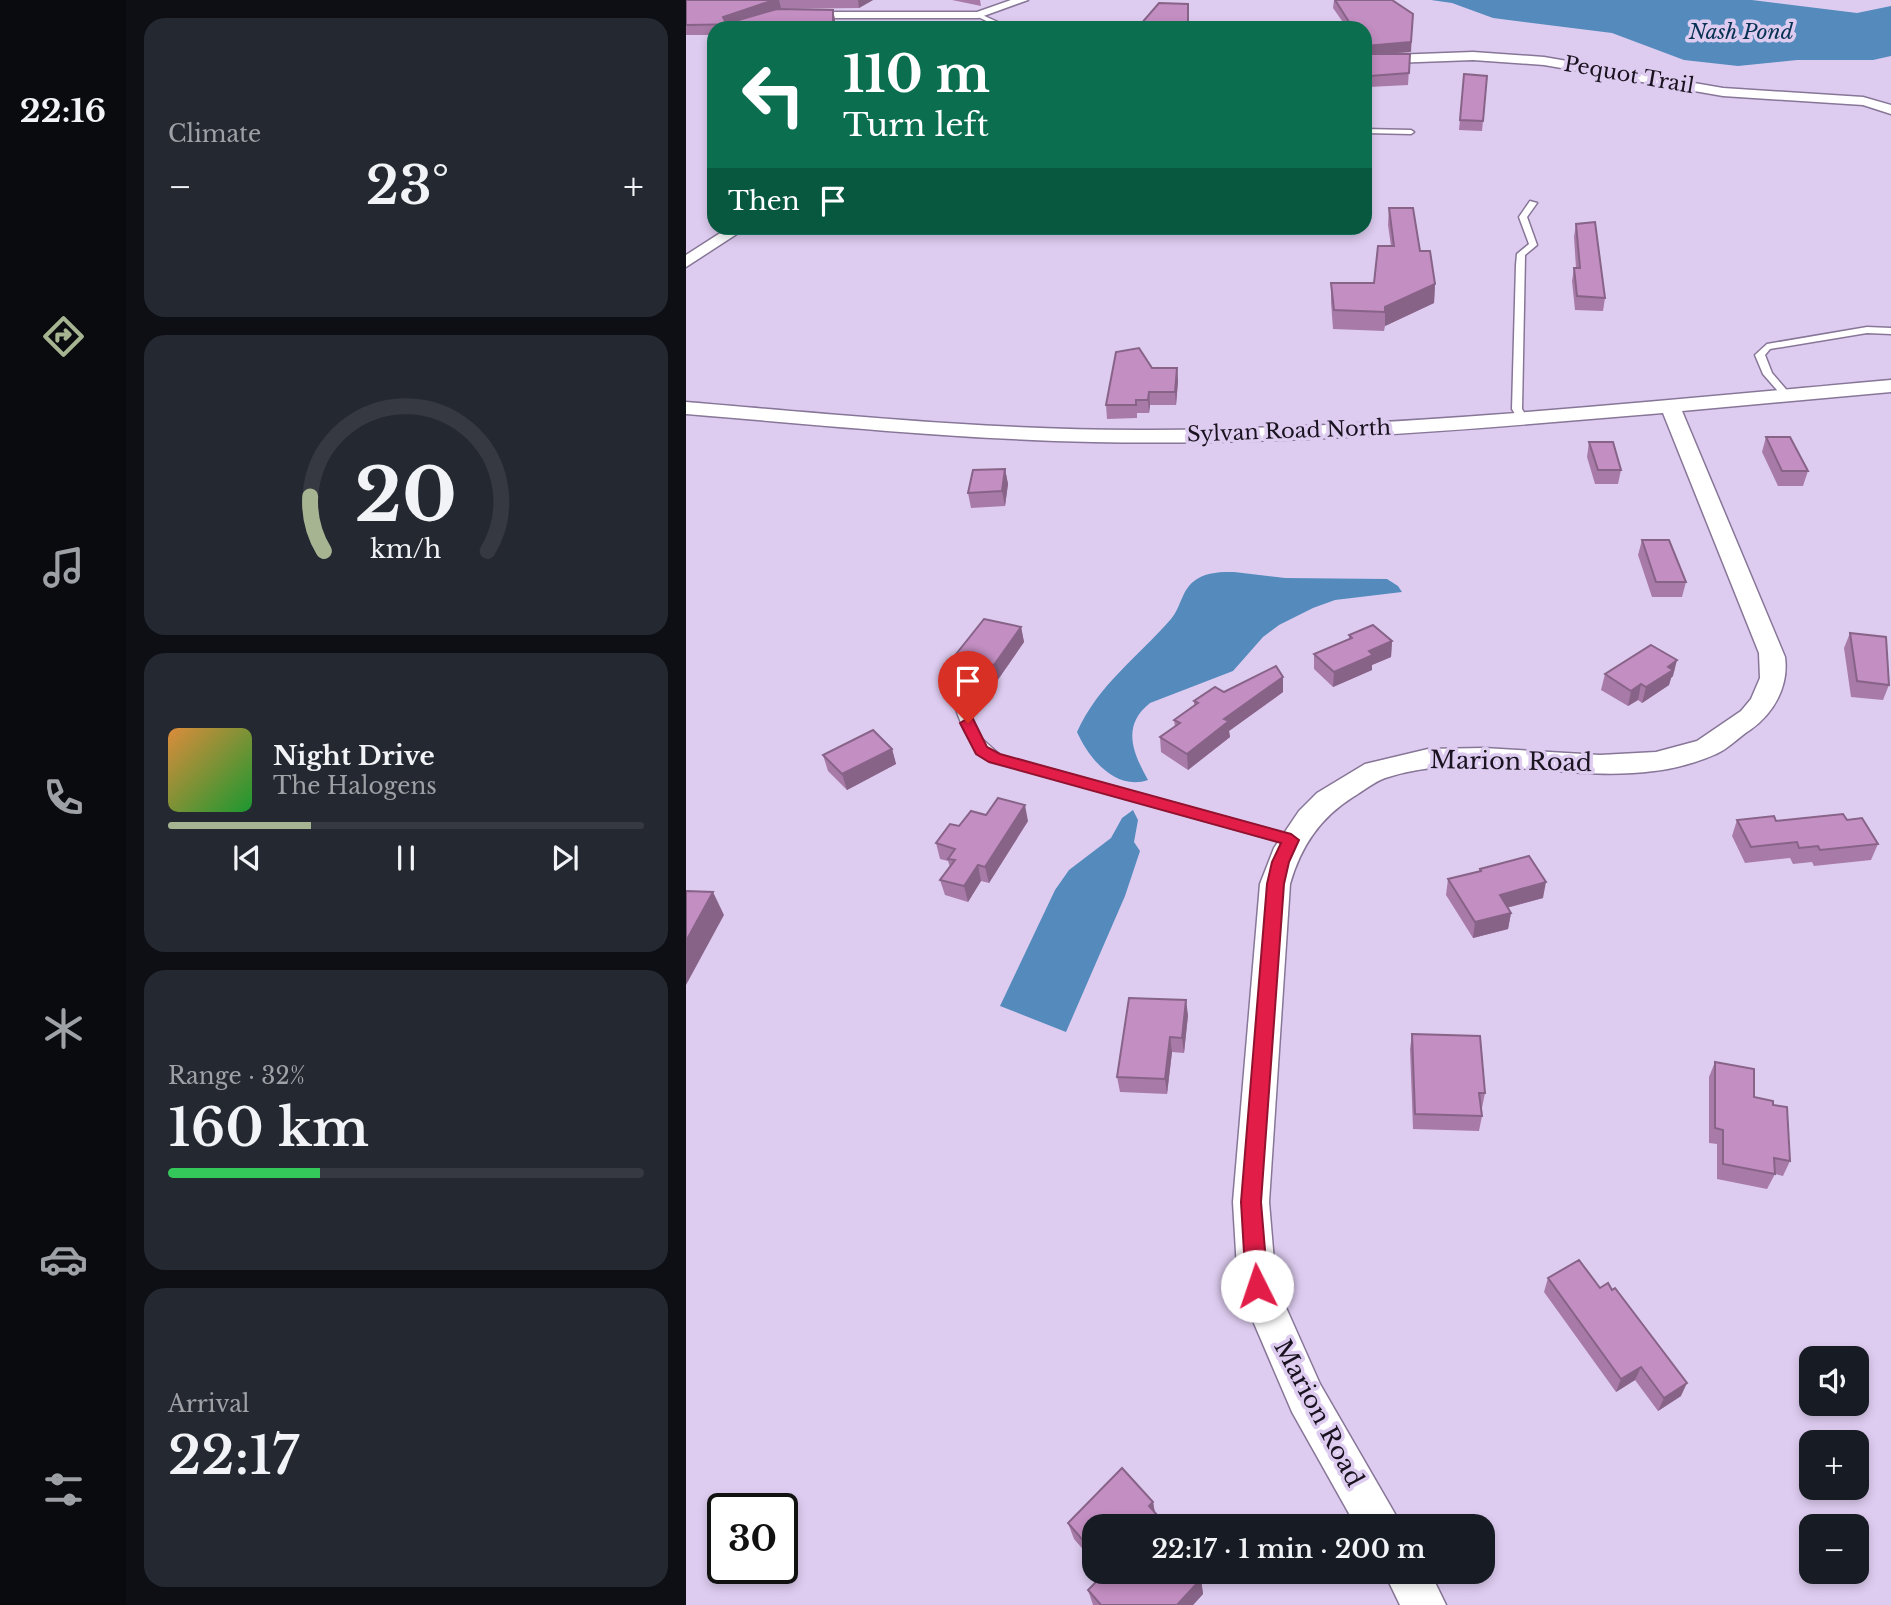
<!DOCTYPE html>
<meta charset="utf-8">
<style>
:root{--surface:#171b24;--page:#242831;--text:#f1f3f6;--muted:#9ea1a6;--line:#363941;--accent:#a6b492}
body{margin:0;font-family:"Libre Baskerville",serif;background:var(--page);color:var(--text);height:100vh;display:flex;flex-direction:column;font-size:26px;white-space:nowrap}
*{box-sizing:border-box;margin:0}
p{font-size:23px;color:var(--muted)}
.icon{flex:none;width:38px;height:38px;fill:none;stroke:currentColor;stroke-width:2;stroke-linecap:round;stroke-linejoin:round}
.map{position:relative;flex:1;overflow:hidden}
.side{display:flex;flex-direction:column;gap:18px;padding:18px;background:#0d0f14;width:560px}
.side>*{flex:none}
.hud{position:absolute;left:21px;top:21px;width:665px;height:214px;border-radius:21px;box-shadow:0 4px 10px #0003;background:#0b6e4f;color:#fff;overflow:hidden}
.fabs{position:absolute;left:1113px;top:1346px;display:grid;gap:14px}
.fabs a{display:grid;place-items:center;width:70px;height:70px;border-radius:14px;background:var(--surface);box-shadow:0 4px 10px #0003;font-size:35px}
.speed{position:absolute;left:21px;top:1493px;display:flex;gap:14px;font-size:35px;font-weight:700;text-align:center}
.speed>*{display:grid;place-content:center;width:91px;height:91px;border-radius:50%;background:var(--surface);box-shadow:0 4px 10px #0003;line-height:1}
.speed .limit{border:4px solid #111;border-radius:10px;background:#fff;color:#111}
.pin{position:absolute;display:grid;place-items:center;width:60px;height:60px;color:#fff;margin:-72px -30px;border-radius:50% 50% 50% 0;rotate:-45deg;box-shadow:0 0 7px #0007}
.pin .icon{rotate:45deg}
.me{position:absolute;width:77px;margin:-38px;rotate:356deg;stroke-linejoin:round;filter:drop-shadow(0 0 5px #0008)}
.turn{display:flex;align-items:center;gap:24px;height:147px;padding:0 21px;font-size:32px}
.turn .icon{width:91px;height:91px;stroke-width:2.5}
.turn b{display:block;font-size:49px;line-height:60px}
.then{display:flex;align-items:center;height:66px;padding:0 21px;background:#0003;gap:14px;font-size:26px}
.big{font-size:52px;font-weight:600;line-height:1.1}
.side .card{flex:1;display:flex;flex-direction:column;justify-content:center;gap:10px;min-width:0;padding:0 24px;border-radius:21px;background:var(--page)}
.side .dial{align-items:center;gap:0}
.dial svg{height:182px;overflow:visible;fill:none;stroke:var(--line);stroke-width:7;stroke-linecap:round;text-anchor:middle}
.dial text{fill:var(--text);stroke:none}
.song{display:flex;align-items:center;gap:21px}
.cover{width:84px;height:84px;border-radius:10px;background:linear-gradient(135deg,hsl(30 70% 55%),hsl(130 70% 35%))}
.played{height:7px;border-radius:4px;background:linear-gradient(90deg,var(--accent) 30%,var(--line) 30%)}
.keys{display:flex;justify-content:space-around;direction:ltr}
.heat{display:flex;justify-content:space-between;align-items:center;font-size:38px;direction:ltr}
.charge{height:10px;border-radius:5px;background:linear-gradient(90deg,#34c759 32%,var(--line) 0)}
.trip{position:absolute;left:396px;top:1514px;width:413px;height:70px;border-radius:21px;background:var(--surface);box-shadow:0 4px 10px #0003;font-weight:600;line-height:70px;text-align:center}
main{display:flex;flex:1;min-height:0}
.menu{display:flex;flex-direction:column;width:126px;justify-content:space-around;align-items:center;background:#090b0e;color:var(--muted)}
.menu .icon{width:49px;height:49px}
.menu .selected{color:var(--accent)}
.menu b{font-size:32px;color:var(--text)}
.map>svg:first-child{display:block}
</style>
<main>
<nav class="menu">
<b>22:16</b>
<svg class="icon selected" aria-label="directions" viewBox="0 0 24 24"><path d="M12 3l9 9-9 9-9-9zM9 14v-3h6M13 9l2 2-2 2"/></svg>
<svg class="icon" aria-label="music" viewBox="0 0 24 24"><path d="M9 18V5l10-2v13"/><circle cx="6" cy="18" r="3"/><circle cx="16" cy="16" r="3"/></svg>
<svg class="icon" aria-label="phone" viewBox="0 0 24 24"><path d="M5 4h4l2 5-3 2q2 4 5 5l2-3 5 2v4C11 20 4 13 5 4z"/></svg>
<svg class="icon" aria-label="climate" viewBox="0 0 24 24"><path d="M12 3v18M4 7l16 10M4 17L20 7"/></svg>
<svg class="icon" aria-label="car" viewBox="0 0 24 24"><path d="M5 17H2v-5l4-1 3-4h7l3 4 3 1v5h-3M9 17h6M6 11h13"/><circle cx="7" cy="17" r="2"/><circle cx="17" cy="17" r="2"/></svg>
<svg class="icon" aria-label="filters" viewBox="0 0 24 24"><path d="M4 7h16M4 17h16"/><circle cx="9" cy="7" r="2"/><circle cx="15" cy="17" r="2"/></svg>
</nav>
<section class="side">
<div class="card"><p>Climate</p>
<div class="heat"><a>−</a><b class="big">23°</b><a>+</a></div>
</div>
<div class="card dial"><svg viewBox="0 0 100 80">
<path d="M14 69A42 42 0 1 1 86 69"/>
<path d="M14 69A42 42 0 0 1 8 45" stroke="#a6b492"/>
<text x="50" y="56" font-size="32" font-weight="700">20</text>
<text x="50" y="72" font-size="11">km/h</text>
</svg></div>
<div class="card">
<div class="song"><i class="cover"></i><div><b>Night Drive</b><p>The Halogens</p></div></div>
<div class="played"></div>
<div class="keys"><svg class="icon" aria-label="previous" viewBox="0 0 24 24"><path d="M18 5L8 12l10 7zM5 5v14"/></svg><svg class="icon" aria-label="pause" viewBox="0 0 24 24"><path d="M8 5v14M16 5v14"/></svg><svg class="icon" aria-label="next" viewBox="0 0 24 24"><path d="M6 5l10 7-10 7zM19 5v14"/></svg></div>
</div>
<div class="card"><p>Range · 32%</p><b class="big">160 km</b><div class="charge"></div></div>
<div class="card"><p>Arrival</p><b class="big">22:17</b></div>
</section>
<div class="map">
<svg width="1205" height="1605" viewBox="0 0 1205 1605">
<rect width="100%" height="100%" fill="#deccf0"/>
<g fill="#548bbc">
<path d="M745 0H1066L1171 13 1205 6V56L1187 60H1111L1052 66 998 60 926 33 807 18 766 3Z"/>
<path d="M548 572 599 578 701 579 712 586 716 592 649 600 627 608 593 625 577 637 547 671 464 703C435 726 447 753 462 780 430 791 403 759 391 732 412 685 452 657 485 619 496 606 495 589 511 579 521 572 536 572 548 572Z"/>
<path d="M447 810 452 820 448 842 454 851 439 896 380 1032 314 1006 369 890 383 870 425 838 436 818Z"/>
</g>
<g fill="none" stroke-linecap="round" stroke-linejoin="round">
<g stroke="#877697" stroke-width="3">
<g id="lane">
<path d="M292 13 316 24 334 28 313 27 290 16Z"/>
<path d="M28 36V41L25 39Z"/>
<path d="M679 129 725 130 728 132 725 134 679 133Z"/>
<path d="M844 201 851 203 841 217 851 245 839 255 836 409 841 417 836 420 832 419 826 409 830 265 831 254 843 244 833 217Z"/>
<path d="M1181 327 1205 328V334L1181 333 1084 349 1079 355 1086 373 1105 395 1100 398 1097 397 1077 374 1069 355 1081 344Z"/>
<path d="M274 700 280 704 295 738 314 755 605 835 610 836 612 840 610 844 605 845 304 761C283 747 276 726 268 704Z"/>
</g>
</g>
<g stroke="#877697" stroke-width="3">
<g id="street">
<path d="M325 0H342L292 18H111L105 15 111 12H291Z"/>
<path d="M787 52 858 57 1037 88 1177 97 1205 105V114L1177 105 1037 96 858 65 787 60 679 64V56Z"/>
<path d="M42 228H60L0 267V255Z"/>
<path d="M1205 380V392L996 411 1099 657C1103 686 1088 713 1064 730 1053 737 1042 749 1030 754 1013 762 987 769 968 771 879 783 787 749 699 778 688 782 677 791 667 797 634 818 615 846 604 884L583 1202 590 1285 634 1384 716 1526H670L606 1412 552 1286 547 1202 574 884 588 848 613 811 631 793 679 764 742 749 798 748 914 755 970 752 1011 741 1055 711 1065 699 1074 678 1073 653 977 413C788 429 597 446 407 442 271 439 135 425 0 414V402C155 415 311 431 466 430 714 428 959 402 1205 380Z"/>
<path d="M698 1572H744L760 1605H714Z"/>
</g>
</g>
<use href="#lane" fill="#fff" fill-rule="evenodd"/>
<use href="#street" fill="#fff" fill-rule="evenodd"/>
</g>
<g fill="#a87aa7">
<path d="M0 0H187L173 8 93 9 147 10 149 20V28H28V35H0Z"/>
<path d="M266 0H294L295 6Z"/>
<path d="M648 0H706L725 52 696 54H724L722 85 683 87 682 78 679 77V28H661L647 8Z"/>
<path d="M778 74 797 121 796 131 773 130Z"/>
<path d="M703 208 734 251 749 284 748 303 699 326 698 331 647 329 645 302V283H688L705 246 702 225Z"/>
<path d="M890 224 919 298 917 311 889 310 886 281 888 268H890L888 237Z"/>
<path d="M466 368H491L492 381 490 405H464L463 413H451V418L421 419 420 405Z"/>
<path d="M1080 437 1122 471 1117 486H1092L1076 452Z"/>
<path d="M903 442 935 470 932 484H909L901 457Z"/>
<path d="M319 469 322 484 319 506 285 508 282 493Z"/>
<path d="M956 540 1000 582 996 597H966L952 555Z"/>
<path d="M335 627 338 642 311 681 270 674 267 658Z"/>
<path d="M1164 633 1203 685 1197 700 1165 697 1158 648Z"/>
<path d="M663 635 706 641 705 657 686 665V670L647 687 628 669V654L663 639Z"/>
<path d="M919 674 987 676 985 678 983 685 956 703 952 700 942 706 915 690Z"/>
<path d="M538 692H597L543 731 544 737 502 770 475 752 474 737 489 727 488 720 508 705V701Z"/>
<path d="M206 749 210 764 161 790 142 771 137 755Z"/>
<path d="M300 815 342 821 303 883 295 881 282 902 259 895 254 880 264 867 262 861 254 859 250 843Z"/>
<path d="M1051 820 1090 821 1161 820 1192 844 1185 860 1128 866 1126 862 1107 864 1104 858 1059 863 1046 836Z"/>
<path d="M794 869 857 898 821 908 825 913 822 929 787 938 760 895 762 879 793 871Z"/>
<path d="M502 1015 498 1053 486 1052 481 1094 434 1092 431 1077Z"/>
<path d="M726 1034 799 1093 796 1108H795L796 1116 793 1131 727 1129 724 1049Z"/>
<path d="M1029 1062 1068 1097 1087 1105 1104 1161 1097 1176 1089 1174 1081 1189 1031 1179V1144L1023 1143V1077Z"/>
<path d="M862 1278 995 1396 972 1411 949 1380 930 1392 858 1292Z"/>
<path d="M467 1502 469 1513 408 1526V1562L388 1539 382 1523Z"/>
<path d="M416 1572H508L515 1579 517 1594 507 1605H407L402 1590 418 1574Z"/>
</g>
<g fill="#886388">
<path d="M88 0H93L95 8 47 24H39L37 17Z"/>
<path d="M172 0H187L173 8Z"/>
<path d="M147 10 149 20V28H148L147 23Z"/>
<path d="M727 14 725 52 679 55V46Z"/>
<path d="M749 284 748 303 699 326V307Z"/>
<path d="M491 368 492 381 490 405 489 392Z"/>
<path d="M463 392 464 405 463 413 462 400Z"/>
<path d="M319 469 322 484 319 506 316 491Z"/>
<path d="M335 627 338 642 311 681 308 665Z"/>
<path d="M706 641 705 657 686 665V670L647 687 648 672 683 651Z"/>
<path d="M991 660 987 676 985 678 983 685 956 703 960 687 982 667Z"/>
<path d="M597 677V692L543 731 544 737 502 770 501 754 538 719Z"/>
<path d="M955 684 952 700 942 706 945 691Z"/>
<path d="M206 749 210 764 161 790 156 774Z"/>
<path d="M339 805 342 821 303 883 299 867Z"/>
<path d="M292 865 295 881 282 902 278 886Z"/>
<path d="M860 882 857 898 811 910 814 895Z"/>
<path d="M27 892 38 915 0 985V941Z"/>
<path d="M825 913 822 929 787 938 789 922Z"/>
<path d="M500 1000 502 1015 498 1053 496 1038Z"/>
<path d="M484 1037 486 1052 481 1094 479 1079Z"/>
<path d="M955 1367 949 1380 930 1392 935 1379Z"/>
<path d="M1001 1383 995 1396 972 1411 978 1398Z"/>
<path d="M467 1502 470 1519 463 1506Z"/>
<path d="M515 1579 517 1594 507 1605H491Z"/>
</g>
<g fill="#c38ec2" stroke="#886388" stroke-width="2">
<path d="M0 0H88L37 17 39 21H49L91 9 147 10V23H125L119 28H58L63 24 0 25Z"/>
<path d="M649 0H706L727 14 725 42 679 46V28H665V25Z"/>
<path d="M473 3 502 4V28H453L454 25Z"/>
<path d="M679 54H724L723 73 684 76 682 66H679Z"/>
<path d="M778 74 801 76 797 121 774 120Z"/>
<path d="M703 208H727L734 251H744L749 284 699 307V312L648 310 645 283H688L692 246H708Z"/>
<path d="M909 222 919 298 891 296 888 268H894L890 224Z"/>
<path d="M453 348 466 368H491L489 392H463L462 400H450V405H420L430 352Z"/>
<path d="M1080 437H1104L1122 471H1096Z"/>
<path d="M903 442H927L935 470H912Z"/>
<path d="M319 469 316 491 282 493 287 470Z"/>
<path d="M956 540H983L1000 582H970Z"/>
<path d="M298 619 335 627 308 665 267 658Z"/>
<path d="M687 625 706 641 683 651 687 655 648 672 628 654 666 638 663 635Z"/>
<path d="M1164 633 1200 637 1203 685 1171 681Z"/>
<path d="M965 645 991 660 982 667 987 670 960 687 955 684 945 691 919 674Z"/>
<path d="M590 666 597 677 538 719 543 721 501 754 474 737 494 723 488 720 512 703 508 701 529 687 538 692Z"/>
<path d="M187 730 206 749 156 774 137 755Z"/>
<path d="M312 798 339 805 299 867 292 865 278 886 254 880 269 860 262 859 269 849 250 843 264 824 273 826 285 811 300 815Z"/>
<path d="M1157 814 1161 820 1176 818 1192 844 1134 850 1132 846 1113 848 1111 842 1065 847 1051 820 1088 816 1090 821Z"/>
<path d="M843 856 860 882 814 895 825 913 789 922 762 879 795 871 794 869Z"/>
<path d="M0 891 27 892 0 941Z"/>
<path d="M443 998 500 1000 496 1038 484 1037 479 1079 431 1077Z"/>
<path d="M726 1034 794 1036 799 1093H793L796 1116 729 1114Z"/>
<path d="M1029 1062 1068 1069V1097L1087 1101V1105L1101 1107 1104 1161 1088 1158 1089 1174 1037 1164V1130L1029 1128Z"/>
<path d="M893 1260 914 1288 922 1283 926 1290 929 1288 1001 1383 978 1398 955 1367 935 1379 862 1278Z"/>
<path d="M436 1468 467 1502 463 1506 481 1526H408V1553L382 1523Z"/>
<path d="M420 1572H508L515 1579 491 1605H415L402 1590Z"/>
</g>
<path fill="#e11d48" stroke="#92132f" stroke-width="2" d="M282 718 287 719 301 747 314 754 605 834 613 840 603 862 598 884 575 1202 582 1286 578 1293 571 1297 563 1293 560 1286 555 1202 581 884 586 862 595 843 303 762 290 754 274 723Z"/>
<g text-anchor="middle" dominant-baseline="central" stroke-width="7" stroke-linejoin="round" paint-order="stroke">
<g font-size="21" font-style="italic" fill="#073253" stroke="#deccf0">
<text x="1055" y="32">Nash Pond</text>
</g>
<g font-size="21" fill="#19121f" stroke="#deccf0">
<text transform="translate(943 75) rotate(10)">Pequot Trail</text>
<text transform="translate(603 431) rotate(-2)">Sylvan Road North</text>
</g>
<g font-size="24" fill="#19121f" stroke="#deccf0">
<text transform="translate(825 761) rotate(1)">Marion Road</text>
<text transform="translate(633 1413) rotate(62)">Marion Road</text>
</g>
</g>
</svg>
<div class="fabs">
<a><svg class="icon" aria-label="sound" viewBox="0 0 24 24"><path d="M4 9h4l5-4v14l-5-4H4zM17 9q2 3 0 6"/></svg></a>
<a>+</a>
<a>−</a>
</div>
<div class="speed"><div class="limit">30</div></div>
<div class="pin" style="left:282px;top:723px;background:#d93025"><svg class="icon" aria-label="arrive" viewBox="0 0 24 24"><path d="M6 21V4h12l-3 4 3 4H6"/></svg></div>
<svg class="me" style="left:571px;top:1286px" viewBox="-20 -20 40 40"><circle r="19" fill="#fff"/><path d="M0-13L10 11 0 6-10 11z" fill="#e11d48"/></svg>
<div class="trip">22:17 · 1 min · 200 m</div>
<div class="hud">
<div class="turn"><svg class="icon" aria-label="left" viewBox="0 0 24 24"><path d="M17 20v-9H6M10 6l-5 5 5 5"/></svg><div><b>110 m</b>Turn left</div></div>
<div class="then">Then<svg class="icon" aria-label="arrive" viewBox="0 0 24 24"><path d="M6 21V4h12l-3 4 3 4H6"/></svg></div>
</div>
</div>
</main>
